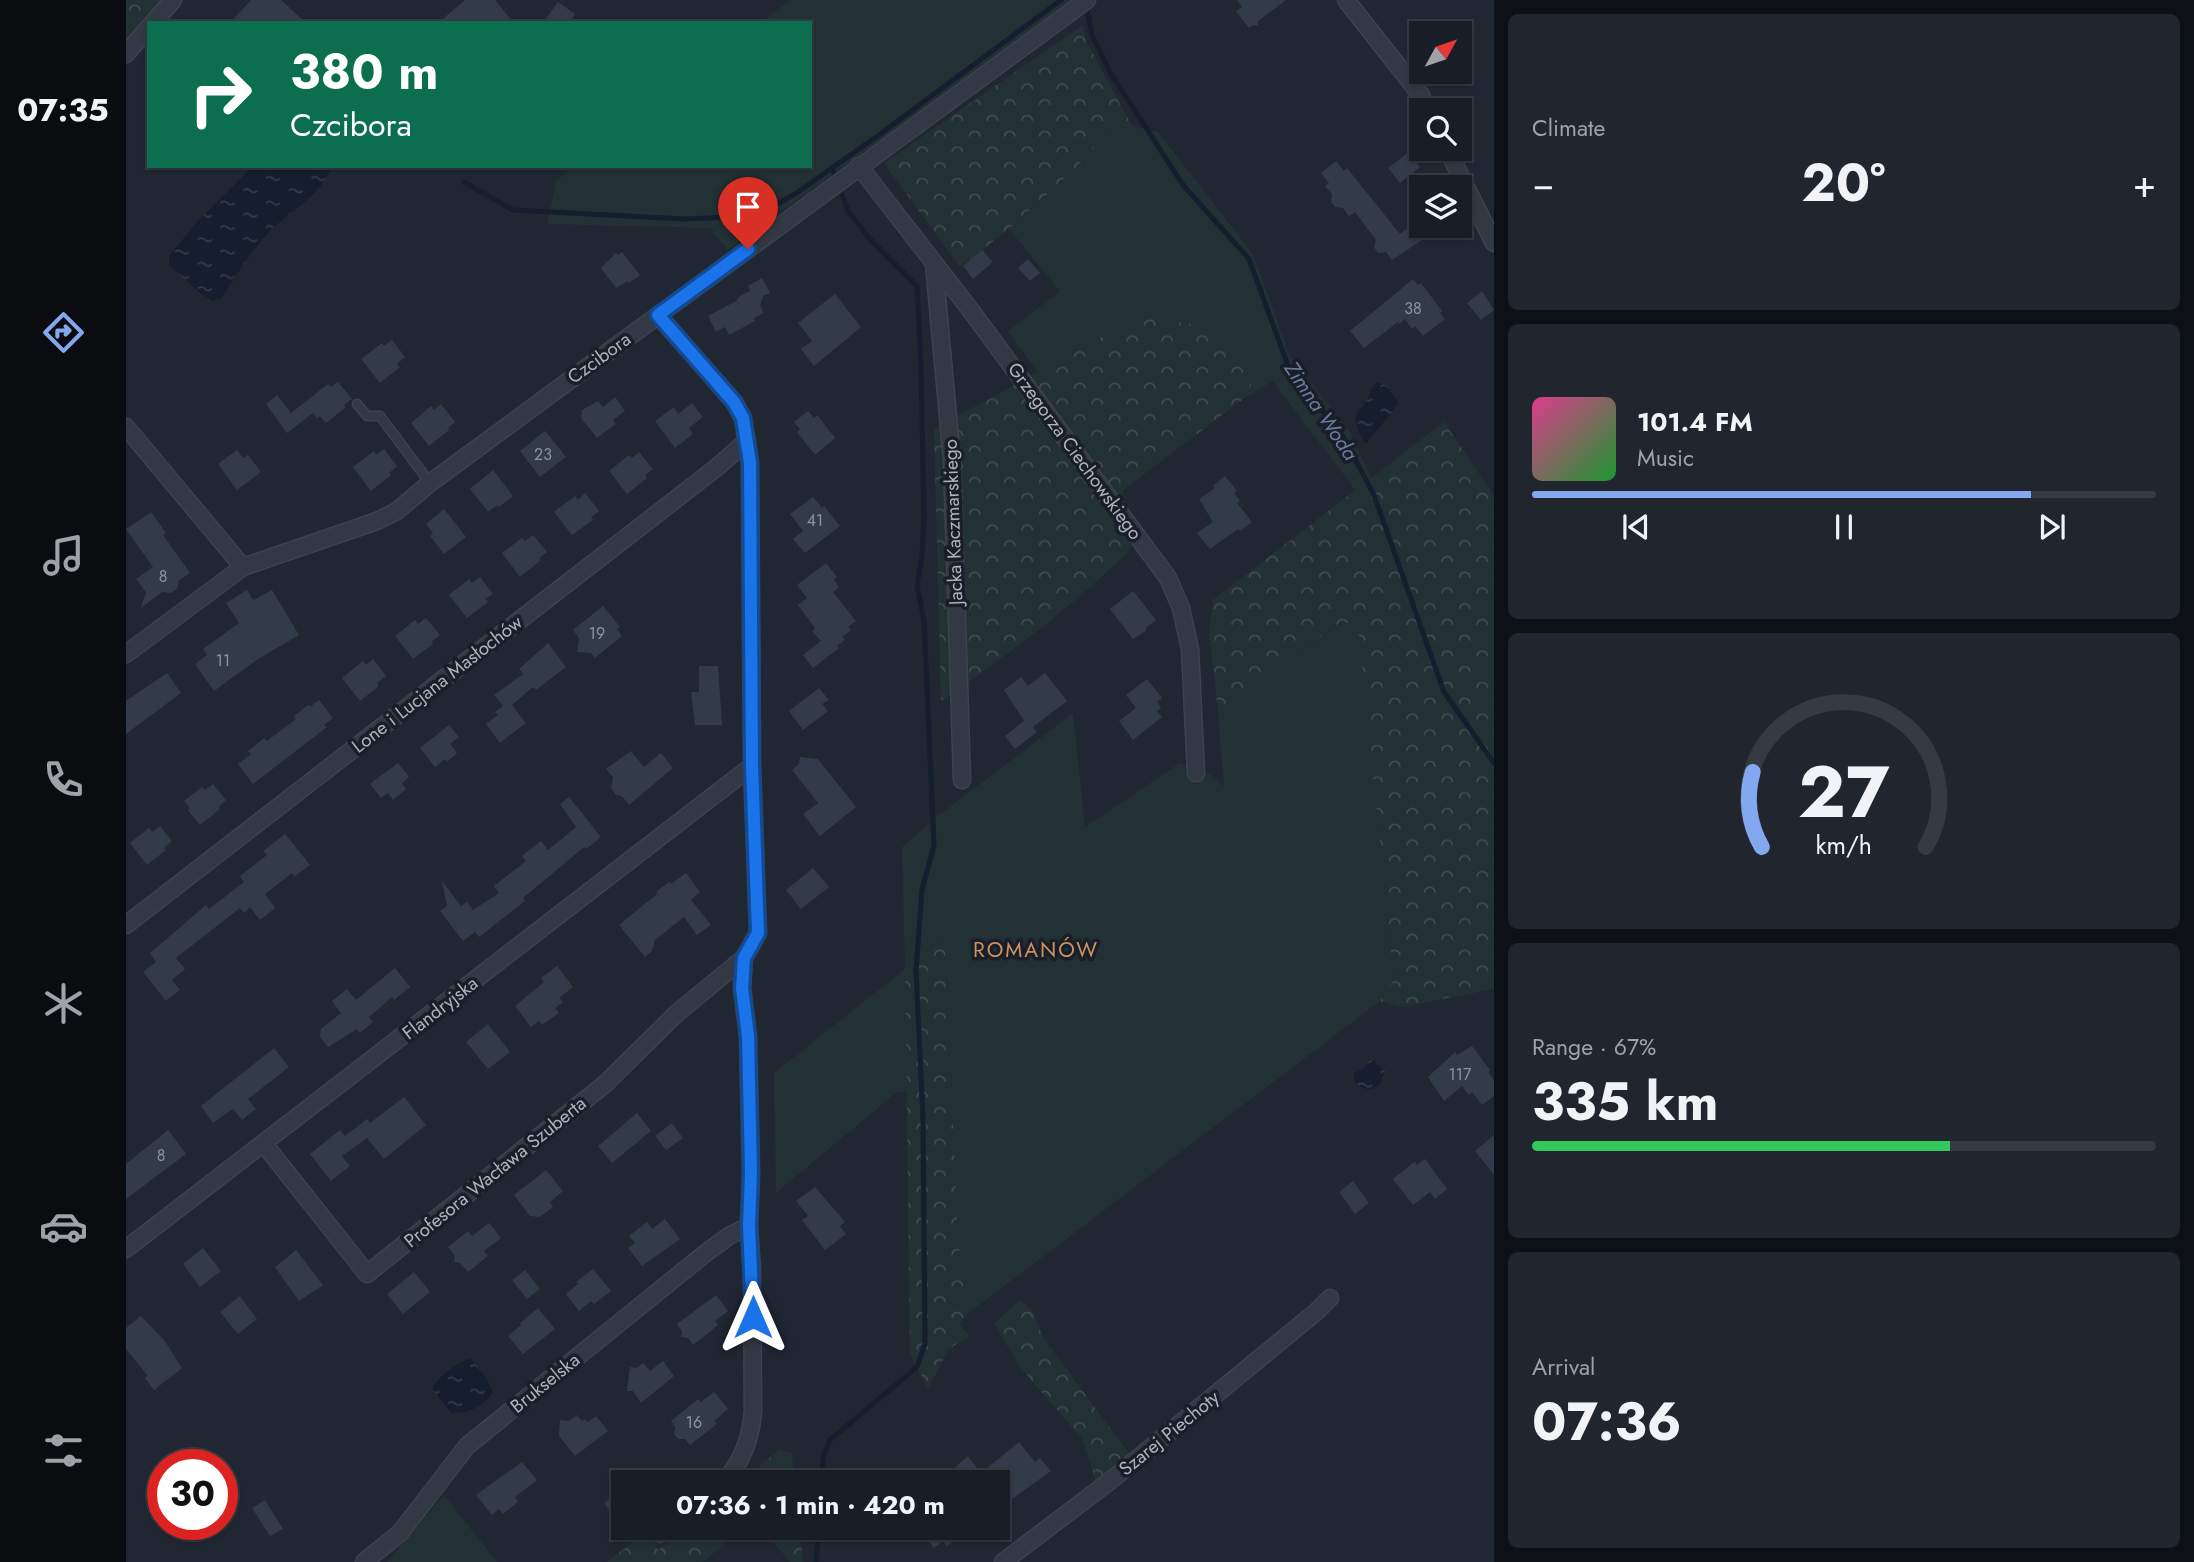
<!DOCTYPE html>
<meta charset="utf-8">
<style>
:root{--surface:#181d26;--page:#21262e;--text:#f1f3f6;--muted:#9fa2a7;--line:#363b43;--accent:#83a8f0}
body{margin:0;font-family:Jost,sans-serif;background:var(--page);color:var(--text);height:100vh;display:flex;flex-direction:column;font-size:26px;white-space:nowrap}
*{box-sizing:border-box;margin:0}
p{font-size:23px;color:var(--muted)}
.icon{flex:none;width:38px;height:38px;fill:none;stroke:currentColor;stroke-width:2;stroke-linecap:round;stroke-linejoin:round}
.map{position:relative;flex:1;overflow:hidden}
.side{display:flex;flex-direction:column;gap:14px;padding:14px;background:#0d1015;width:700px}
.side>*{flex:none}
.guide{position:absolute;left:21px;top:21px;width:665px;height:147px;border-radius:0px;box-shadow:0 2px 5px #0004,0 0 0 2px var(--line);background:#0b6e4f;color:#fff;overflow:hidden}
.needle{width:46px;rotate:50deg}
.fabs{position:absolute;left:1283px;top:21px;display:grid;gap:14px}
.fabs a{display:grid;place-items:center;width:63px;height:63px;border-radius:0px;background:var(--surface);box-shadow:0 2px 5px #0004,0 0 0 2px var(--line);font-size:35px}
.speed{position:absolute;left:21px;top:1449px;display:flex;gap:14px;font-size:35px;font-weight:700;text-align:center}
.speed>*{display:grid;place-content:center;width:91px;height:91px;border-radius:50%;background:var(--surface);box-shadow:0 2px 5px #0004,0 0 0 2px var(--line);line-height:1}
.speed .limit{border:10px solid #d22;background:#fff;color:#111}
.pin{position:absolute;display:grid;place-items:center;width:60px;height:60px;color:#fff;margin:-72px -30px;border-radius:50% 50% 50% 0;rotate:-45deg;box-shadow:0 0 7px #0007}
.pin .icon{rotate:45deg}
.me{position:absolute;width:77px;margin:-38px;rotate:0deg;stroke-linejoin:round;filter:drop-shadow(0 0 5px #0008)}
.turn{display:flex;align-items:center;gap:24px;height:147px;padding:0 28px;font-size:32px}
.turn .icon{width:91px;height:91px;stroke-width:2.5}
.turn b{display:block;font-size:49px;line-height:60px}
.big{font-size:52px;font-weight:700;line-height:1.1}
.side .card{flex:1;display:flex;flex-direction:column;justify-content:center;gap:10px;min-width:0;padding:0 24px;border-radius:10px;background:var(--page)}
.side .dial{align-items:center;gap:0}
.dial svg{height:182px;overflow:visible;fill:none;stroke:var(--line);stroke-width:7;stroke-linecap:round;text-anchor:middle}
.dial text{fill:var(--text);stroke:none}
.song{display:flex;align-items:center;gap:21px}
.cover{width:84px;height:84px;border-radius:10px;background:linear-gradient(135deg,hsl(330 70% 55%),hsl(130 70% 35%))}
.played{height:7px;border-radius:4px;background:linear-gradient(90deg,var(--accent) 80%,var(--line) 80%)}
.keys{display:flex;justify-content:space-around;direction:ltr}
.heat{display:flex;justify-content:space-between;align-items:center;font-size:38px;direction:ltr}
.charge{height:10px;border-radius:5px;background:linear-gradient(90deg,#34c759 67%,var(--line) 0)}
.trip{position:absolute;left:485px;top:1470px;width:399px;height:70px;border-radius:0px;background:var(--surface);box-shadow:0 2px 5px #0004,0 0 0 2px var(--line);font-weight:700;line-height:70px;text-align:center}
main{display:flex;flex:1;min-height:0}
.dock{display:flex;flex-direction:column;width:126px;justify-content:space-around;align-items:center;background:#0a0c0f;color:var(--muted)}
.dock .icon{width:49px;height:49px}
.dock .on{color:var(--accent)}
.dock b{font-size:32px;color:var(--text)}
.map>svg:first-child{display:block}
</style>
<main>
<nav class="dock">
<b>07:35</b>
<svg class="icon on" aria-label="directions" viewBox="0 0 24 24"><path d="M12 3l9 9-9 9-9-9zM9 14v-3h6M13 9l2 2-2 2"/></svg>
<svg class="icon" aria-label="music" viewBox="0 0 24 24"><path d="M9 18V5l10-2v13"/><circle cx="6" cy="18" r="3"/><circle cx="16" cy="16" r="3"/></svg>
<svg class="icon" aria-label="phone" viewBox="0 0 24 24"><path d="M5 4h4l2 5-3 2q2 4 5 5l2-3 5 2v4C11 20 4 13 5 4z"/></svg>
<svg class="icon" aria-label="climate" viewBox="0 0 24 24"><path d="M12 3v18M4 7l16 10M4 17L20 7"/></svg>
<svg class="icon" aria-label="car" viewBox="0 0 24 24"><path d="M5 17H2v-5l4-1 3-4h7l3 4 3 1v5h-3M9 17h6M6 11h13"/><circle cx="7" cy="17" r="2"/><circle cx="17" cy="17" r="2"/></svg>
<svg class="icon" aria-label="filters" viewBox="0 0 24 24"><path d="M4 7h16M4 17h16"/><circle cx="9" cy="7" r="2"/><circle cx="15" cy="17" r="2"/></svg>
</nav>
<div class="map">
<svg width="1368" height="1562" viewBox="0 0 1368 1562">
<defs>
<pattern id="forest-crowns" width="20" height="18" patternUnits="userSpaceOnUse" patternTransform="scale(1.75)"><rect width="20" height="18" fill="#223134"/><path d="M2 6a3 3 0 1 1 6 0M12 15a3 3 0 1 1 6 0" fill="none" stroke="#3f4c50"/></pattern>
<pattern id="water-ripples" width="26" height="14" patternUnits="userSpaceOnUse" patternTransform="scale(1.75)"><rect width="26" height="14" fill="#151e2f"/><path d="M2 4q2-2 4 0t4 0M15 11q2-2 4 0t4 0" fill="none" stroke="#343c4b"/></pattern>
</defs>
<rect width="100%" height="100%" fill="#202733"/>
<g fill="#223134">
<path d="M664 0H948L602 250 584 228 421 224 430 181 449 166H684V23H635Z"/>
<path d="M1006 126 1032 132 1127 254 1164 356 1223 431 1246 479 1230 491 1147 381 1116 400 1132 373 1085 327 1014 316 912 372 882 331 934 291 883 229 949 169 984 130Z"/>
<path d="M1231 621 1268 981 1254 1001 840 1315 832 1234 819 951 814 939 779 970 782 1091 770 1093 650 1193 648 1073 779 969 776 847 812 816 947 713 959 827 1054 763 1085 775 1098 786 1091 702 1106 705 1211 625Z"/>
<path d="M318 1495 371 1562H261Z"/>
</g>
<g fill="url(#forest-crowns)">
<path d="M0 0H36L0 41Z"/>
<path d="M957 25 960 41 1006 126 984 130 949 169 883 229 834 267 758 163Z"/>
<path d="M1014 316 1085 327 1132 373 1116 400 997 490 1005 549C946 607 882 655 815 701L808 429Z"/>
<path d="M1318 422 1368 496V989L1275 1007 1254 1001 1268 980 1231 621 1210 625 1106 706 1091 702 1083 630 1087 600Z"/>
<path d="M815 939 819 951 832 1234 840 1315 834 1325 843 1336 823 1349 802 1388 784 1354 779 969Z"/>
<path d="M894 1300 908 1312 916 1336 1005 1456 970 1483 957 1440 894 1367 868 1324Z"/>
<path d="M653 1450 666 1453 668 1482H614Z"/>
<path d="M559 1528H617L577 1562H481L522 1530 532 1550Z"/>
<path d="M636 1528H673L677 1562H664Z"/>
</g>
<g fill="url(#water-ripples)">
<path d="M127 166H205C197 195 166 210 146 229 126 249 110 276 95 299L86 301 74 293 43 265V256L69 224Z"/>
<path d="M1251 382 1261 386 1273 403 1240 444C1234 436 1226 421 1232 411 1234 408 1238 406 1240 402 1243 394 1244 389 1251 382Z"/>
<path d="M1243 1060H1247L1259 1071 1253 1086C1243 1091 1235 1090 1228 1080L1227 1074 1239 1067Z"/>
<path d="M344 1358 361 1379 367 1393C356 1407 343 1414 325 1413L306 1389C312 1375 331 1364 344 1358Z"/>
</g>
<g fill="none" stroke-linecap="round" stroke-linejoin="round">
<g stroke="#151e2f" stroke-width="5">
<path d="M960 4 966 35 984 72 1057 185 1123 259 1165 374 1215 433 1248 495 1318 692 1368 763"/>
<path d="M338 182 387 210 558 219 630 216 669 194 753 135 935 0"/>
<path d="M696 1482 697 1457 704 1440 791 1367 799 1344 797 1118 790 971 796 890 808 845 798 621 791 585 796 557 798 517 795 366 791 286 743 238 722 211 706 168"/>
<path d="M690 1562 693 1528"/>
</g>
</g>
<g fill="#323b4a">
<path d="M125 0H155L180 23H104Z"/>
<path d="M339 0H369L388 23H312Z"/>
<path d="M1111 0H1160L1132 21V26L1127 25 1123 28 1110 11 1116 7Z"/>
<path d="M432 2 449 14 443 23H417Z"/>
<path d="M1283 152 1294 167 1274 183 1262 168Z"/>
<path d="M1210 161 1218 171 1221 168 1274 234 1291 221 1302 236 1266 260 1260 252 1252 253 1248 247 1250 240 1229 212 1223 216 1217 208 1209 207 1205 202 1206 194 1199 186 1203 183 1195 173Z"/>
<path d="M856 250 867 262 847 279 837 266Z"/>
<path d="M496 252 514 275 503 283 502 281 490 288 475 268 490 253 492 255Z"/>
<path d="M902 259 914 273 904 281 892 268Z"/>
<path d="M636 278 644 293 637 296 634 306 638 313 628 318 629 321 603 335 599 327 590 332 582 316 610 301 614 296 624 291 622 286Z"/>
<path d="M1287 279 1292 285 1295 283 1316 311 1314 313 1319 319 1297 336 1289 326 1286 329 1279 319 1273 324 1272 322 1238 348 1224 331Z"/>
<path d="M1356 291 1368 310 1355 320 1341 303Z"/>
<path d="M709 294 735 327 688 366 675 349 686 341 672 323Z"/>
<path d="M266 340 279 357 271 364 274 367 254 383 235 359 256 343 258 346Z"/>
<path d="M212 382 226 399 218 405 220 407 200 423 194 416 191 418 187 413 161 433 140 404 151 395 165 413 202 384 205 387Z"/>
<path d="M489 397 499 411 487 420 490 424 471 438 455 418 456 410 472 401 477 407Z"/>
<path d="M566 403 577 417 563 428 567 434 549 448 529 421 548 407 552 414Z"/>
<path d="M315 404 329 422 322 428 323 430 303 446 285 423 305 406 308 410Z"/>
<path d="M682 411 688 418 691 415 709 438 689 455 671 432 674 429 668 422Z"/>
<path d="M419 431 440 457 414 477 394 451Z"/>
<path d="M258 449 271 466 263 473 265 475 245 491 227 467 248 451 250 455Z"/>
<path d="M111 450 117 458 122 455 135 472 111 490 92 464Z"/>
<path d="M513 452 527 469 519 475 521 478 501 494 483 471 503 455 506 458Z"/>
<path d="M367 470 387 496 373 507 371 505 362 512 344 489Z"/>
<path d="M1099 476 1111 491 1108 493 1114 501 1111 503 1126 522 1114 531 1112 529 1084 549 1071 533 1087 522 1073 499 1089 488 1087 486Z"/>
<path d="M459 493 473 511 465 517 467 520 446 535 428 512 449 496 452 500Z"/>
<path d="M687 497 696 508 698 506 714 526 679 553 667 539 677 531 664 514Z"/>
<path d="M318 509 340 537 318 554 304 536 307 533 300 524Z"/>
<path d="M25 512 40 533 37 535 64 573 53 580 51 589 45 593 36 592 15 608 20 592 10 579 27 567 0 529Z"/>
<path d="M407 535 421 552 413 558 415 560 394 577 376 553 396 538 399 541Z"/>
<path d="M700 563 711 577 708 580 713 587 707 592 730 621 722 627 725 630 716 637 719 640 711 646 713 648 687 668 677 655 695 641 686 631 689 628 672 605 681 598 671 585Z"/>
<path d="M354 577 367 594 359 599 362 602 341 618 323 595 343 579 346 583Z"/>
<path d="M121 590 127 600 146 590 173 635 132 659 88 691 69 664 81 655 77 649 113 623 100 603Z"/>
<path d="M1007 591 1030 620 1020 628V631L1007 639 984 609Z"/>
<path d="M477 606 494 627 491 629 496 636 469 658 465 653 451 652 453 638 447 630Z"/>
<path d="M300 618 314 635 306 641 307 644 287 659 269 636 289 620 292 624Z"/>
<path d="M422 643 440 667 410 690 407 687 386 705 400 723 374 743 360 724 372 715 369 712 377 706 368 695 397 674 393 669Z"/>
<path d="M247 659 260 676 251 683 253 686 234 701 216 678 237 661 240 665Z"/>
<path d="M573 666H592L596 725H569L565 692H573Z"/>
<path d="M41 673 55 693 0 734V701Z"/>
<path d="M919 673 941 701 907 727 911 732 889 749 879 736 898 721 878 690 895 677 902 686Z"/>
<path d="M1021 679 1036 698 1031 702 1035 708 1031 711 1036 717 1007 740 993 721 1010 708 1000 695Z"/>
<path d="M693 688 703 700 696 704 702 711 677 730 663 711Z"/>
<path d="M193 700 207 718 198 725 201 727 127 784 112 764 125 754 122 751 138 738 141 741 170 719 168 716 183 704 184 707Z"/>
<path d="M323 725 333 737 324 744 331 753 321 762 319 759 309 767 294 748Z"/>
<path d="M505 751 518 767 535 753 547 768 503 805 496 796 490 795 485 788 487 777 480 769Z"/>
<path d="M674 757 692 759 730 807 694 836 677 814 692 803 666 770 673 764Z"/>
<path d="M272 763 283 777 276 783 280 789 267 800 262 793 255 798 244 784Z"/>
<path d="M87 784 100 800 93 807 94 809 74 825 62 810 64 808 58 801 76 787 79 790Z"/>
<path d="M443 797 475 837 460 849 458 847 397 898 399 901 353 937 349 932 337 941 314 911 321 906 316 881 335 906 341 902 347 910 373 893 368 886 400 861 396 856 415 841 422 850 450 827 434 804Z"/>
<path d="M34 826 46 841 38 848 40 850 21 865 4 843 23 828 26 832Z"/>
<path d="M159 834 184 865 168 877 166 873 139 894 149 908 134 920 124 907 118 913 114 908 50 958 59 969 46 980 54 990 40 1001 17 972 30 962 24 953 80 905 83 909 118 882 114 876 141 855 137 851Z"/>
<path d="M687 868 703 887 675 909 660 890Z"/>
<path d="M560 873 574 892 565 900 585 925 571 935 558 917 529 940 526 951 519 957 493 925 531 894 530 892 543 882 545 884Z"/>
<path d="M431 966 447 987 433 998 437 1002 429 1008 433 1013 416 1025 413 1021 405 1027 389 1006 418 982 415 978Z"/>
<path d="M269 968 284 987 268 1000 266 997 243 1017 247 1022 234 1033 231 1029 202 1047 194 1037 195 1029 215 1013 206 1001 221 989 230 1000Z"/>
<path d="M362 1024 384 1052 362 1069 340 1042Z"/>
<path d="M1346 1046 1364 1070 1362 1072 1368 1080V1096L1356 1105 1346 1092 1343 1095 1336 1086 1318 1101 1302 1077 1329 1052 1331 1055Z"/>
<path d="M148 1048 163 1067 122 1099 130 1109 116 1120 107 1109 87 1123 75 1106Z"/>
<path d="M278 1097 300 1125 258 1159 241 1138 216 1156 224 1166 205 1181 184 1154 214 1130 219 1136 241 1119 244 1123Z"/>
<path d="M511 1113 525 1131 486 1163 472 1146Z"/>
<path d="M546 1123 557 1138 540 1150 529 1136Z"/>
<path d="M42 1130 60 1154 0 1199V1164Z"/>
<path d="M1368 1135V1175L1349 1151Z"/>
<path d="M1299 1159 1321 1189 1309 1199 1304 1192 1287 1205 1267 1179 1288 1162 1291 1165Z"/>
<path d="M420 1170 437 1191 424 1202 427 1207 414 1217 404 1216 388 1195Z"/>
<path d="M1227 1181 1243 1203 1229 1214 1213 1192Z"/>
<path d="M689 1187 719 1222 714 1226 720 1234 699 1250 676 1220 682 1216 670 1201Z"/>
<path d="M539 1219 554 1239 516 1266 502 1248 509 1243 503 1236 521 1222 526 1229Z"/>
<path d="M363 1223 375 1238 358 1251 362 1256 342 1272 334 1263 328 1262 329 1256 322 1247 342 1231 346 1236Z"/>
<path d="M77 1248 95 1271 74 1287 57 1264Z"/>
<path d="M170 1250 197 1285 173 1301 149 1267Z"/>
<path d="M467 1269 485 1291 468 1304 465 1301 453 1311 440 1294 452 1284 450 1282Z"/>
<path d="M399 1270 414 1289 401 1299 386 1280Z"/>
<path d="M288 1272 304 1292 277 1314 261 1294Z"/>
<path d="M590 1295 602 1311 589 1321 592 1325 567 1345 562 1338 555 1337 556 1331 551 1324Z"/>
<path d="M114 1296 131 1319 112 1334 94 1312Z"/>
<path d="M412 1308 429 1329 397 1354 382 1336 395 1325 394 1323Z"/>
<path d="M15 1316 38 1340 56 1368 28 1390 19 1378 22 1376 0 1349V1328Z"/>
<path d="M537 1361 548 1376 515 1403 507 1391H501L504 1367 511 1368 517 1363 524 1371Z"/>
<path d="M588 1392 602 1409 588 1421 591 1424 564 1445 559 1439H552L548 1434 549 1427 545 1421 572 1399 575 1402Z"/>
<path d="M451 1415 456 1421 459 1419 462 1422 470 1416 482 1431 449 1456 433 1436 434 1420 443 1421Z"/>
<path d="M893 1442 909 1462 914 1458 925 1471 872 1509V1482H838L827 1469 842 1456 855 1473Z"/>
<path d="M396 1462 411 1480 389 1497 392 1502 377 1514 373 1509 366 1515 350 1495Z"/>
<path d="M497 1488V1528L478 1503Z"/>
<path d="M139 1500 157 1529 144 1536 126 1508Z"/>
<path d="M792 1528H844L821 1546 817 1541 808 1548Z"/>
</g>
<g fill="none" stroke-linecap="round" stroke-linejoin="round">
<g stroke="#3c424e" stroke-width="11">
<path id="service" d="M231 404 241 416H254L304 483"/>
</g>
<g stroke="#3c424e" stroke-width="19">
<g id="minor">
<path d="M1220 0 1294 94 1302 110"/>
<path d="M27 23 47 0"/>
<path d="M0 54 23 27"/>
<path d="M1321 149 1368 243"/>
<path d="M733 166 846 312 1042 578 1055 608 1064 649 1070 773"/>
<path d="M808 264 826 460 836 780"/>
<path d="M532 315 608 402 617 418 624 463 626 766 632 933 618 958 616 988 622 1036 625 1173 623 1226 626 1270 627 1411C625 1438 616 1462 598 1482"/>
<path d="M0 427 117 567"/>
<path d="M0 654 117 567 251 521 271 511 304 483 961 0"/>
<path d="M0 925 590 468 621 441"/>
<path d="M138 1144 241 1274 479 1084 551 1013 618 958"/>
<path d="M0 1249 626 766"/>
<path d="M534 1534 542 1528"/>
<path d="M238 1562 274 1533 341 1446 581 1252 603 1236 623 1226"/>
<path d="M877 1562 984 1481 1190 1312 1204 1298"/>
</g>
</g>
<use href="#service" stroke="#333944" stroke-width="8"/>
<use href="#minor" stroke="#333944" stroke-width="16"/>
</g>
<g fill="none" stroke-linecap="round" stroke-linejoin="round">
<g stroke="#114b97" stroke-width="18">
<path id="route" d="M622 249 532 315 608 402 617 418 624 463 626 766 632 933 618 958 616 988 622 1036 625 1172 623 1226 627 1317"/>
</g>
<use href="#route" stroke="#1a73e8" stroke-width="12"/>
</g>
<g text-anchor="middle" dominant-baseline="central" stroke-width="7" stroke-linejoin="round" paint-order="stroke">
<g font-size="16" fill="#8c94a1">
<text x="1287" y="308">38</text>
<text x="417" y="454">23</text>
<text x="689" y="520">41</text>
<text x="37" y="576">8</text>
<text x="471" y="633">19</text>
<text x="97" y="660">11</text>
<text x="1334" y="1074">117</text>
<text x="35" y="1155">8</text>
<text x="568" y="1422">16</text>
</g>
<g font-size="19" fill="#adb4c1" stroke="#191e28">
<text transform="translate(473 358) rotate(-36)">Czcibora</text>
<text transform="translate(949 451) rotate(54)">Grzegorza Ciechowskiego</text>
<text transform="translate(827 522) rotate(-92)">Jacka Kaczmarskiego</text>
<text transform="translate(311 684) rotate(-38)">Lone i Lucjana Masłochów</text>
<text transform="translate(314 1008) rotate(-38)">Flandryjska</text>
<text transform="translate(369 1172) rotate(-39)">Profesora Wacława Szuberta</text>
<text transform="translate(419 1383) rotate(-39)">Brukselska</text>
<text transform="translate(1043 1433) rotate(-39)">Szarej Piechoty</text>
</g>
<g font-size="21" font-style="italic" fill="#677c9f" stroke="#191e28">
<text transform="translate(1195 411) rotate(56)">Zimna Woda</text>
</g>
<g font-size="21" letter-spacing="2" fill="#ca935f" stroke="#191e28">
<text x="910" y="950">ROMANÓW</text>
</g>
</g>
</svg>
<div class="fabs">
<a><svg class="needle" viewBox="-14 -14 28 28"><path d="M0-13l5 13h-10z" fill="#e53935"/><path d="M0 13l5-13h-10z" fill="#9fa2a7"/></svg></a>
<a><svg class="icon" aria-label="search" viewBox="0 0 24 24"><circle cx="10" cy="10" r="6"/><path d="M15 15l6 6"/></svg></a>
<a><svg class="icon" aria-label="layers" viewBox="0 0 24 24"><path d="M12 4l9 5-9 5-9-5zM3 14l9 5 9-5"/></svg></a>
</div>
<div class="speed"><div class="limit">30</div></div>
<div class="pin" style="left:622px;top:249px;background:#d93025"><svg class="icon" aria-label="arrive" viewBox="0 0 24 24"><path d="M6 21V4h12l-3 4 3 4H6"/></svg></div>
<svg class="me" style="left:627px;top:1317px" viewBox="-20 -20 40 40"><path d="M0-17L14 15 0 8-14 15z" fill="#1a73e8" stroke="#fff" stroke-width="4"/></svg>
<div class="trip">07:36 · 1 min · 420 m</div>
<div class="guide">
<div class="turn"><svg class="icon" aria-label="right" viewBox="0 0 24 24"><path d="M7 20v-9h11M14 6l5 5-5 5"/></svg><div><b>380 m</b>Czcibora</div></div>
</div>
</div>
<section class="side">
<div class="card"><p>Climate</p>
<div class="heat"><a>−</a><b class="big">20°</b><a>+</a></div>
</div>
<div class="card">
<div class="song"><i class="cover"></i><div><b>101.4 FM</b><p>Music</p></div></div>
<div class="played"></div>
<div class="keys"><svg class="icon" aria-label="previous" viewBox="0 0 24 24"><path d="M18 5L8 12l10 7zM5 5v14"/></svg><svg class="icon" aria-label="pause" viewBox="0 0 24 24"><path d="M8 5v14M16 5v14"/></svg><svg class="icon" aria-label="next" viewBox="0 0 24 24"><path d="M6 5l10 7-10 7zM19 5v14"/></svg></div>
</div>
<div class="card dial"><svg viewBox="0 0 100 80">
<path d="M14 69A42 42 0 1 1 86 69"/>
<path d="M14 69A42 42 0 0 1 10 36" stroke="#83a8f0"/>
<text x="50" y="56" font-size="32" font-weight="700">27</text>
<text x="50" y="72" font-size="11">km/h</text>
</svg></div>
<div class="card"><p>Range · 67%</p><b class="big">335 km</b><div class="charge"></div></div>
<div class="card"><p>Arrival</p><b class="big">07:36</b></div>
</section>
</main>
